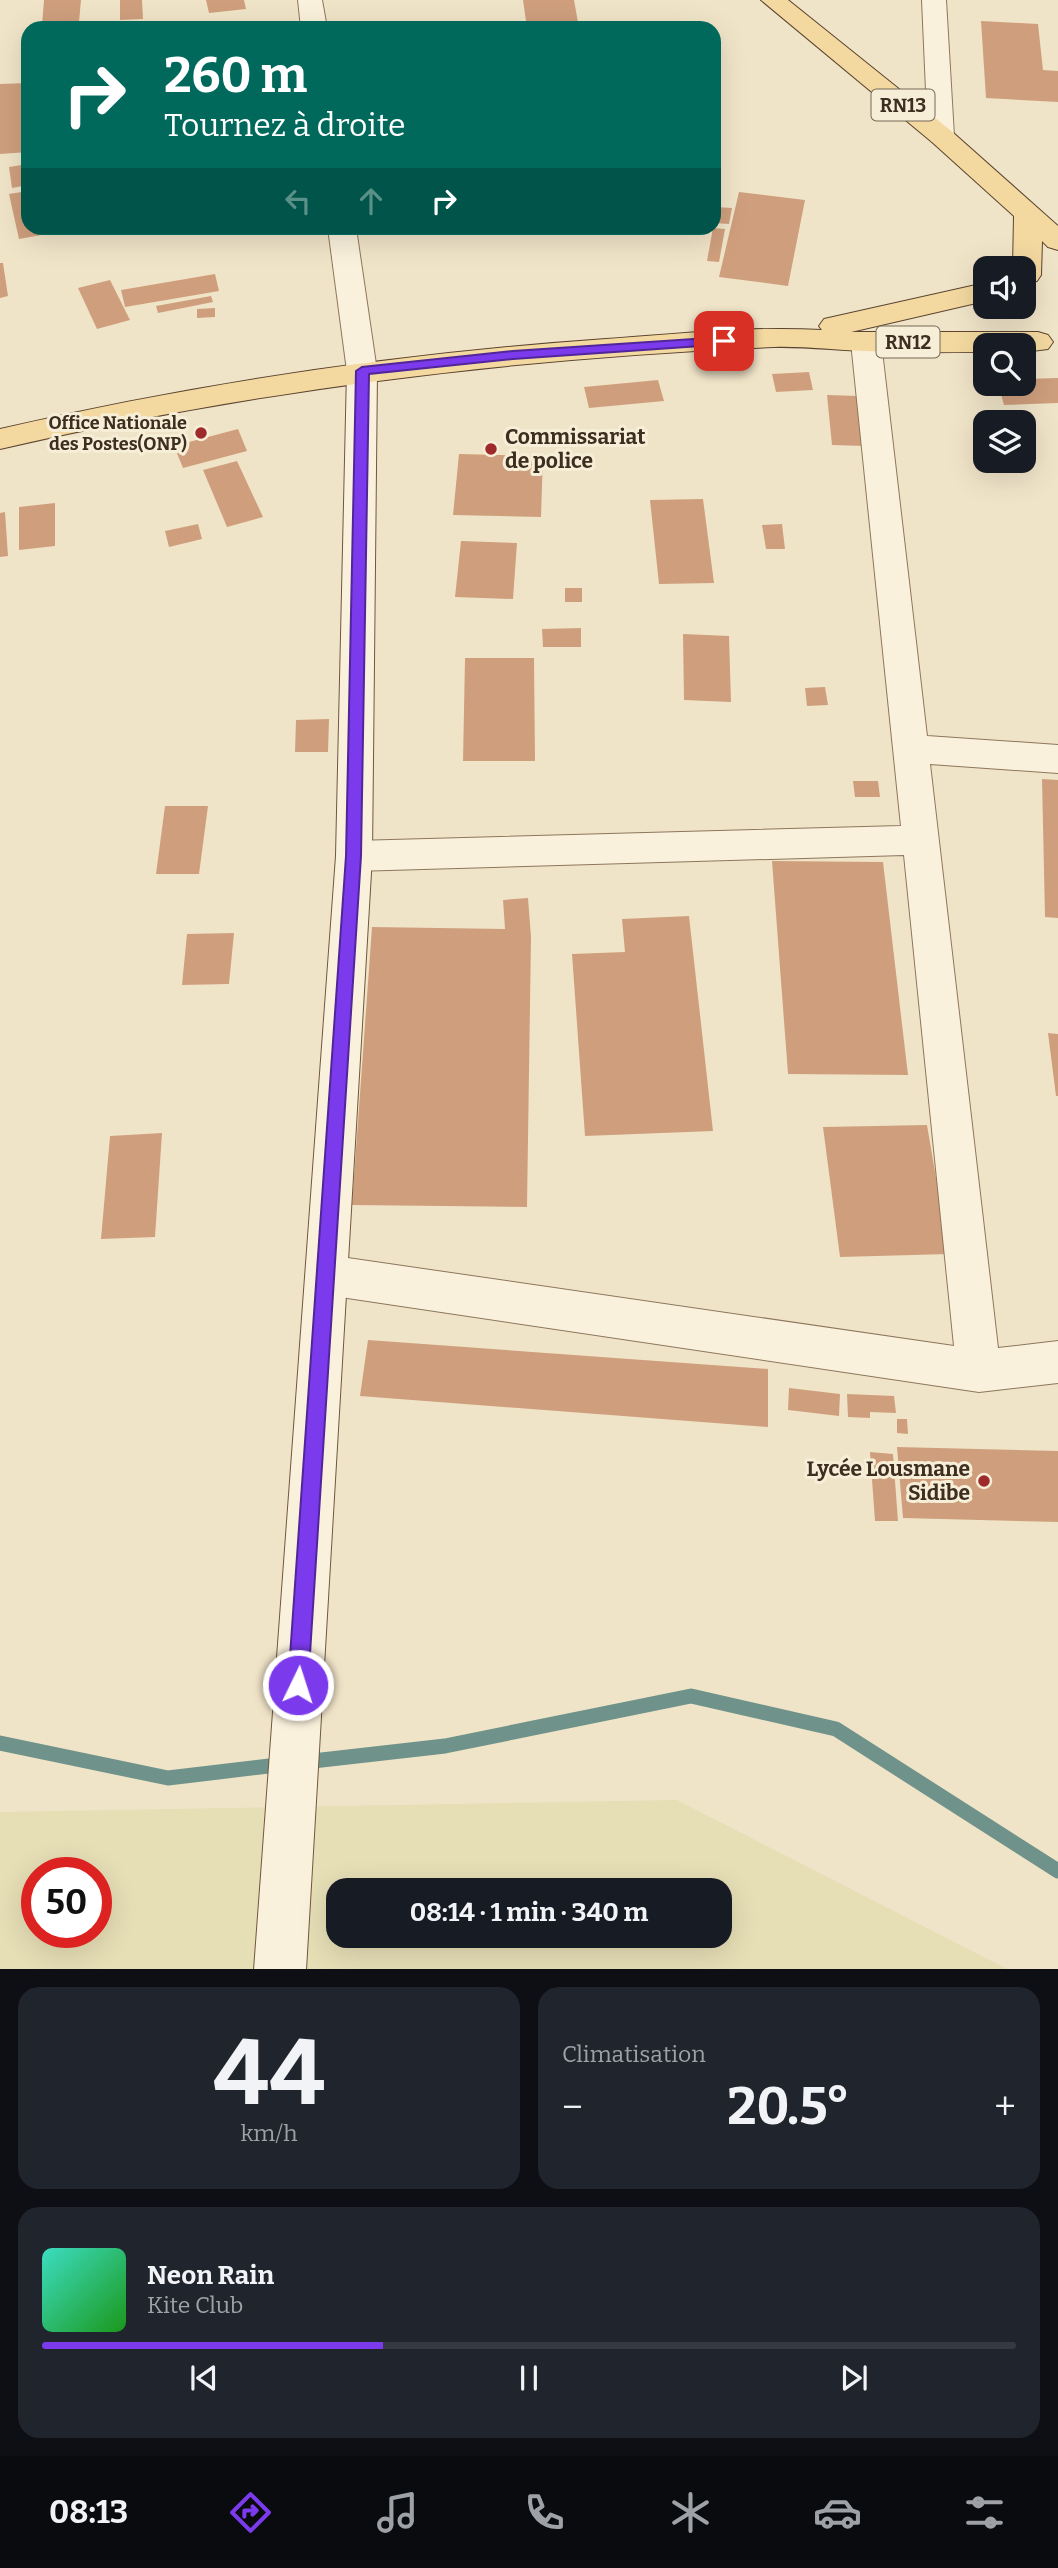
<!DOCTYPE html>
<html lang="fr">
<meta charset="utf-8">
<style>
:root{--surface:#171b24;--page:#20242c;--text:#f1f3f6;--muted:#9ea1a6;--line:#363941;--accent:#7c3aed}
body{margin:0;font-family:Bitter,serif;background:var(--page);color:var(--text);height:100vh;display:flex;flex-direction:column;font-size:26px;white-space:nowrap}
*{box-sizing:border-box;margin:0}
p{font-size:23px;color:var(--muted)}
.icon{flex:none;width:38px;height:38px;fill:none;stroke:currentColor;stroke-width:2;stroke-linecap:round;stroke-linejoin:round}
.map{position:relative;height:1969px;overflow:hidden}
.sheet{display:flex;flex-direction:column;gap:18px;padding:18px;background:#0d0f14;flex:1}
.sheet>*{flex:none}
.top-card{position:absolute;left:21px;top:21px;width:700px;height:214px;border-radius:21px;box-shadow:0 7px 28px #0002;background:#00695c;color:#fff;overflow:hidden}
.controls{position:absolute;left:973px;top:256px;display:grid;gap:14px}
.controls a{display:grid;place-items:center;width:63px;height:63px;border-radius:14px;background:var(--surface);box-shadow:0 7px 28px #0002;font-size:35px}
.speed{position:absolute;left:21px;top:1857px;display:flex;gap:14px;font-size:35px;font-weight:700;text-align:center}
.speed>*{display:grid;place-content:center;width:91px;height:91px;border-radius:50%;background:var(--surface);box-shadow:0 7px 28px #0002;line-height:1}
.speed .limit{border:10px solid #d22;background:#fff;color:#111}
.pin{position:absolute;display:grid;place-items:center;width:60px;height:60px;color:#fff;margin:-30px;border-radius:14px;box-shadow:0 4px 10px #0006}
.me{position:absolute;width:77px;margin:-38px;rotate:4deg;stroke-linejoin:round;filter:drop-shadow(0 0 5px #0008)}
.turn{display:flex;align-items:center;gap:24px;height:147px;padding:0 28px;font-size:32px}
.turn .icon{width:91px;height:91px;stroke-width:2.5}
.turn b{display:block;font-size:49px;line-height:60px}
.lanes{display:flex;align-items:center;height:66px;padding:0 28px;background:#0003;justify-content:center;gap:35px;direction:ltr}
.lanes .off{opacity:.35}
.big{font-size:52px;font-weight:700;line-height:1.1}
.sheet .tile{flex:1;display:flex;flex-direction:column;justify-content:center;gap:10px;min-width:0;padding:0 24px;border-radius:21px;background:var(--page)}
.sheet .dial{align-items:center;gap:0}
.dial b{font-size:91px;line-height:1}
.song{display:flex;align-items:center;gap:21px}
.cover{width:84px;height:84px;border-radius:10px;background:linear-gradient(135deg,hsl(170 70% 55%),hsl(120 70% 35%))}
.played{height:7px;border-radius:4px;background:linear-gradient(90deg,var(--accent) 35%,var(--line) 35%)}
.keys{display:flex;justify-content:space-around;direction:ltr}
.heat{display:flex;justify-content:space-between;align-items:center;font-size:38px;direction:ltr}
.sheet .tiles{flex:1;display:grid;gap:18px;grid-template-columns:1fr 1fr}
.tile:last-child{grid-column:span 2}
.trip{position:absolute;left:326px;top:1878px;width:406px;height:70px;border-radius:21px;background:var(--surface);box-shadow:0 7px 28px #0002;font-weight:700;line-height:70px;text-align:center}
.menu{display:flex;height:112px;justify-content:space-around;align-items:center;background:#090b0e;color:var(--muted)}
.menu .icon{width:49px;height:49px}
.menu .selected{color:var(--accent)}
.menu b{font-size:32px;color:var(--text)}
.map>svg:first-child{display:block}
</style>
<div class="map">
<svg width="1058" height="1970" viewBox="0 0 1058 1970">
<rect width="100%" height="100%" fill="#f0e4c8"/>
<path fill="#e6deb5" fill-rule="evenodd" d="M677 1800 1007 1969H0V1812ZM37 1872H96V1932H37ZM338 1890H719V1936H338Z"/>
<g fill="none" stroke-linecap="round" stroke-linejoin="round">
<g stroke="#6f938a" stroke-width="15">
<path d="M0 1743 168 1778 286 1764"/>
<path d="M304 1762 445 1746 691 1696 836 1729 1058 1871"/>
</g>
</g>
<g fill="#cf9f7d">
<path d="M44 0H81L79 22 42 25Z"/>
<path d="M120 0H142L143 19 120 20Z"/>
<path d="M206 0H244L246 9 209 13Z"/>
<path d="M523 0H574L579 28H527Z"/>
<path d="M981 21 1038 24 1043 70 1058 71V102L986 98Z"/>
<path d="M28 83V152L0 154V84Z"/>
<path d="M28 164V185L12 188 9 167Z"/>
<path d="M28 191V228H57L58 232 19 239 9 194Z"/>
<path d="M739 192 805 200 788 286 719 277Z"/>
<path d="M716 207 732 208 729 224 714 223Z"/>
<path d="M713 228 725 229 719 262 707 261Z"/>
<path d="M0 263H3L8 296 0 298Z"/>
<path d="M215 274 219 291 125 307 121 290Z"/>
<path d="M110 280 130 320 97 329 78 288Z"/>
<path d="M211 296 213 302 158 313 156 306Z"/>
<path d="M215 308V317L197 318V309Z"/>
<path d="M809 372 813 390 776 392 772 374Z"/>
<path d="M1058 378V403L1004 405 998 383H1024V379Z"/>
<path d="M658 380 664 401 589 408 584 387Z"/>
<path d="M827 395 858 396 864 446 832 445Z"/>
<path d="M238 429 247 451 183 468 174 446Z"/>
<path d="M459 454 543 456 541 517 453 515Z"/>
<path d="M237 461 263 517 227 527 203 470Z"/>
<path d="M703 499 714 583 659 584 650 500Z"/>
<path d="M55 503V546L19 550V507Z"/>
<path d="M5 512 8 556 0 557V513Z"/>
<path d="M198 524 202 539 169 547 165 531Z"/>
<path d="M782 524 785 549H766L762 525Z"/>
<path d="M461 541 517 543 513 599 455 597Z"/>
<rect x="565" y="588" width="17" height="14"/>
<path d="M581 628V647H543L542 629Z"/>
<path d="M683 634 729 636 731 702 684 700Z"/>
<path d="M465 658H534L535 761H463Z"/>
<path d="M825 687 828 705 807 706 805 688Z"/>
<path d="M329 719 328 752H295L296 720Z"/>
<path d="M1042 779 1058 780V918L1045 917Z"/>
<path d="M853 781H878L880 797H855Z"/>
<path d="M165 806H208L199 874H156Z"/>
<path d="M772 861 883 862 908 1075 788 1074Z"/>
<path d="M528 898 531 937 527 1207 352 1205 372 927 505 929 503 900Z"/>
<path d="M689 916 713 1131 585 1136 572 954 625 952 622 919Z"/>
<path d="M234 933 229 984 182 985 187 934Z"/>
<path d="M1048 1033 1058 1034V1096H1056Z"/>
<path d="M927 1125 949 1254 840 1257 823 1127Z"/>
<path d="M162 1133 155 1237 101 1239 110 1136Z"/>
<path d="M368 1340 768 1369V1427L360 1396Z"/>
<path d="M789 1388 840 1394 839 1416 788 1410Z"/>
<path d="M847 1394 894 1396 896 1413 870 1412V1418L848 1417Z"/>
<path d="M897 1419H907L908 1434 897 1433Z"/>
<path d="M897 1447 1058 1451V1522L903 1518Z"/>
<path d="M870 1452 893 1454 898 1521H875Z"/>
</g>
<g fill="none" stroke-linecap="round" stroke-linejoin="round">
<g stroke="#8d765c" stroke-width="2">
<g id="street">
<path d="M298 0H322L327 28H301Z"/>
<path d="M922 0H946L954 136 950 142 941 144 932 142 928 136Z"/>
<path d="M328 228H356L377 371 373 378 362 381 351 378 347 371Z"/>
<path d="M866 332 876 335 881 342 927 736 1058 745V773L930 764 998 1348 1058 1341V1383L979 1392 327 1295 312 1289 306 1275 312 1261 327 1255 954 1346 904 855 354 871 341 866 336 856 341 846 354 841 901 826 851 342 856 335Z"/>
</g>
</g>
<g stroke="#6f573f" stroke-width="2">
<path id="secondary" d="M362 361 373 364 377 371 372 856 306 1970H254L336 856 347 371 351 364Z"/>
</g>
<g stroke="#5b4430" stroke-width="2">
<g id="primary">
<path d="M761 0H788L950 130 1058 226V250L1048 247 1042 241 1041 275 1037 281 1024 283V268H1013L1014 216 932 142Z"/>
<path d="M985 283V301L851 332H1038L1048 335 1053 342 1048 349 1024 352V345H985V352C945 352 904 353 864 351 834 350 804 346 774 347 514 358 254 390 0 449V429C199 383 402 353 606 339 678 334 750 326 822 330L819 326 824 319Z"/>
</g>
</g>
<use href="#street" fill="#faf1dc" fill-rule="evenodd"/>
<use href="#secondary" fill="#faf1dc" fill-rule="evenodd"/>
<use href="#primary" fill="#f3d9a0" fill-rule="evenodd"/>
</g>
<path fill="#7c3aed" stroke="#51269a" stroke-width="2" d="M724 337 729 338V344L513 359 369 374 361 856 308 1685 305 1692 298 1695 291 1692 288 1685 346 856 356 371 362 367 513 351Z"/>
<g fill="#9e2a2b" stroke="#f7eed8" stroke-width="2.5">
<circle cx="201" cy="433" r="7"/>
<circle cx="491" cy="449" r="7"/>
<circle cx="984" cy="1481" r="7"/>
</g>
<g text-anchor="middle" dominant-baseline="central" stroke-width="6" stroke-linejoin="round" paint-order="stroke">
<g font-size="18" font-weight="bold" fill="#3d2e20" stroke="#f7eed8" text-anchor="end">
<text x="187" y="423">Office Nationale<tspan x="187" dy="21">des Postes(ONP)</tspan></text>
</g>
<g fill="#f7eed8" stroke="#756857" stroke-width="2">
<rect x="871.5" y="89.5" width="63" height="31" rx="5"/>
<rect x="876.5" y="326.5" width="63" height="31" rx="5"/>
</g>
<g font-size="19" font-weight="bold" fill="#3d2e20">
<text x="903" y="105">RN13</text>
<text x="908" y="342">RN12</text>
</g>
<g font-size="21" font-weight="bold" fill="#3d2e20" stroke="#f7eed8" text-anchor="start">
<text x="505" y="437">Commissariat<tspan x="505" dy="24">de police</tspan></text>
<text x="970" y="1469" text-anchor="end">Lycée Lousmane<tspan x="970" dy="24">Sidibe</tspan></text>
</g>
</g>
</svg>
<div class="controls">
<a><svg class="icon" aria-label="sound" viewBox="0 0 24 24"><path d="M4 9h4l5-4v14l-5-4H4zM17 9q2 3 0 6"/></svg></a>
<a><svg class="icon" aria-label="search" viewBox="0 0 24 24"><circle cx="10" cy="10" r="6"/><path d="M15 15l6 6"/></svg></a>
<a><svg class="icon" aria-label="layers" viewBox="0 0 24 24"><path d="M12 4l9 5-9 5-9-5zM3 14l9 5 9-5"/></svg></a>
</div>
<div class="speed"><div class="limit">50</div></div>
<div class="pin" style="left:724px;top:341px;background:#d93025"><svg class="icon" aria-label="arrive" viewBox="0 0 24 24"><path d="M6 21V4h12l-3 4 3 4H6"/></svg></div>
<svg class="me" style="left:298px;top:1685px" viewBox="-20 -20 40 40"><circle r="17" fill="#7c3aed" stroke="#fff" stroke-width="3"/><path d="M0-11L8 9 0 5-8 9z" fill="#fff"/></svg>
<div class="trip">08:14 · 1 min · 340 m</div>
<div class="top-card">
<div class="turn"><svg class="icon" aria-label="right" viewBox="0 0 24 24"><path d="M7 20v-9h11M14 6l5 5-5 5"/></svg><div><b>260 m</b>Tournez à droite</div></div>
<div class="lanes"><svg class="icon off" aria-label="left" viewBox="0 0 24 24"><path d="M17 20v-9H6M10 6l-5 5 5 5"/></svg><svg class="icon off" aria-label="ahead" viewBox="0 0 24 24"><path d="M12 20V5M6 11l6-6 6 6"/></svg><svg class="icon" aria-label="right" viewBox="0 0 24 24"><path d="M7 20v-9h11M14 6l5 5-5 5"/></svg></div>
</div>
</div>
<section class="sheet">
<div class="tiles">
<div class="tile dial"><b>44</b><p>km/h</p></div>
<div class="tile"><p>Climatisation</p>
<div class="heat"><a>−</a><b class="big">20.5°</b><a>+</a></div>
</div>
<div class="tile">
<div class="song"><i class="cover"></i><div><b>Neon Rain</b><p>Kite Club</p></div></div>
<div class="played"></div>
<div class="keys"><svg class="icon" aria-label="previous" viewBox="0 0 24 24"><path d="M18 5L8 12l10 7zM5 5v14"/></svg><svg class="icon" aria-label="pause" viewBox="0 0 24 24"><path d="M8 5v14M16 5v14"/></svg><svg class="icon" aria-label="next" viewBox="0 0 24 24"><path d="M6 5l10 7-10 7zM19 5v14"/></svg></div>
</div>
</div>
</section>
<nav class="menu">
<b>08:13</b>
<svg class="icon selected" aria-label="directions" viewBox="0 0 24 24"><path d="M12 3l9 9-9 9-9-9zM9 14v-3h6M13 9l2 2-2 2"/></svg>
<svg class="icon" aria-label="music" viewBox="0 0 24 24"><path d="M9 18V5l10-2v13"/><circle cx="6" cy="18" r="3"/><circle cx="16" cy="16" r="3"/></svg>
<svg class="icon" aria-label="phone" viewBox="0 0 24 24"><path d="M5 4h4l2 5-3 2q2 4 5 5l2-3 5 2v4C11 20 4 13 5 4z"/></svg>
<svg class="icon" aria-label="climate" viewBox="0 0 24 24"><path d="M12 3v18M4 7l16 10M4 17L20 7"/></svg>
<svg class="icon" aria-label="car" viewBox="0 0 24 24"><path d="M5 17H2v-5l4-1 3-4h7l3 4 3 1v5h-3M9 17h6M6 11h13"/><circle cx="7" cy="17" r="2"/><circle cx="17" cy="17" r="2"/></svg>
<svg class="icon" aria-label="filters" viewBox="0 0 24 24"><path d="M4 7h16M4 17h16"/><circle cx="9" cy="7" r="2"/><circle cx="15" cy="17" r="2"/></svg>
</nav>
